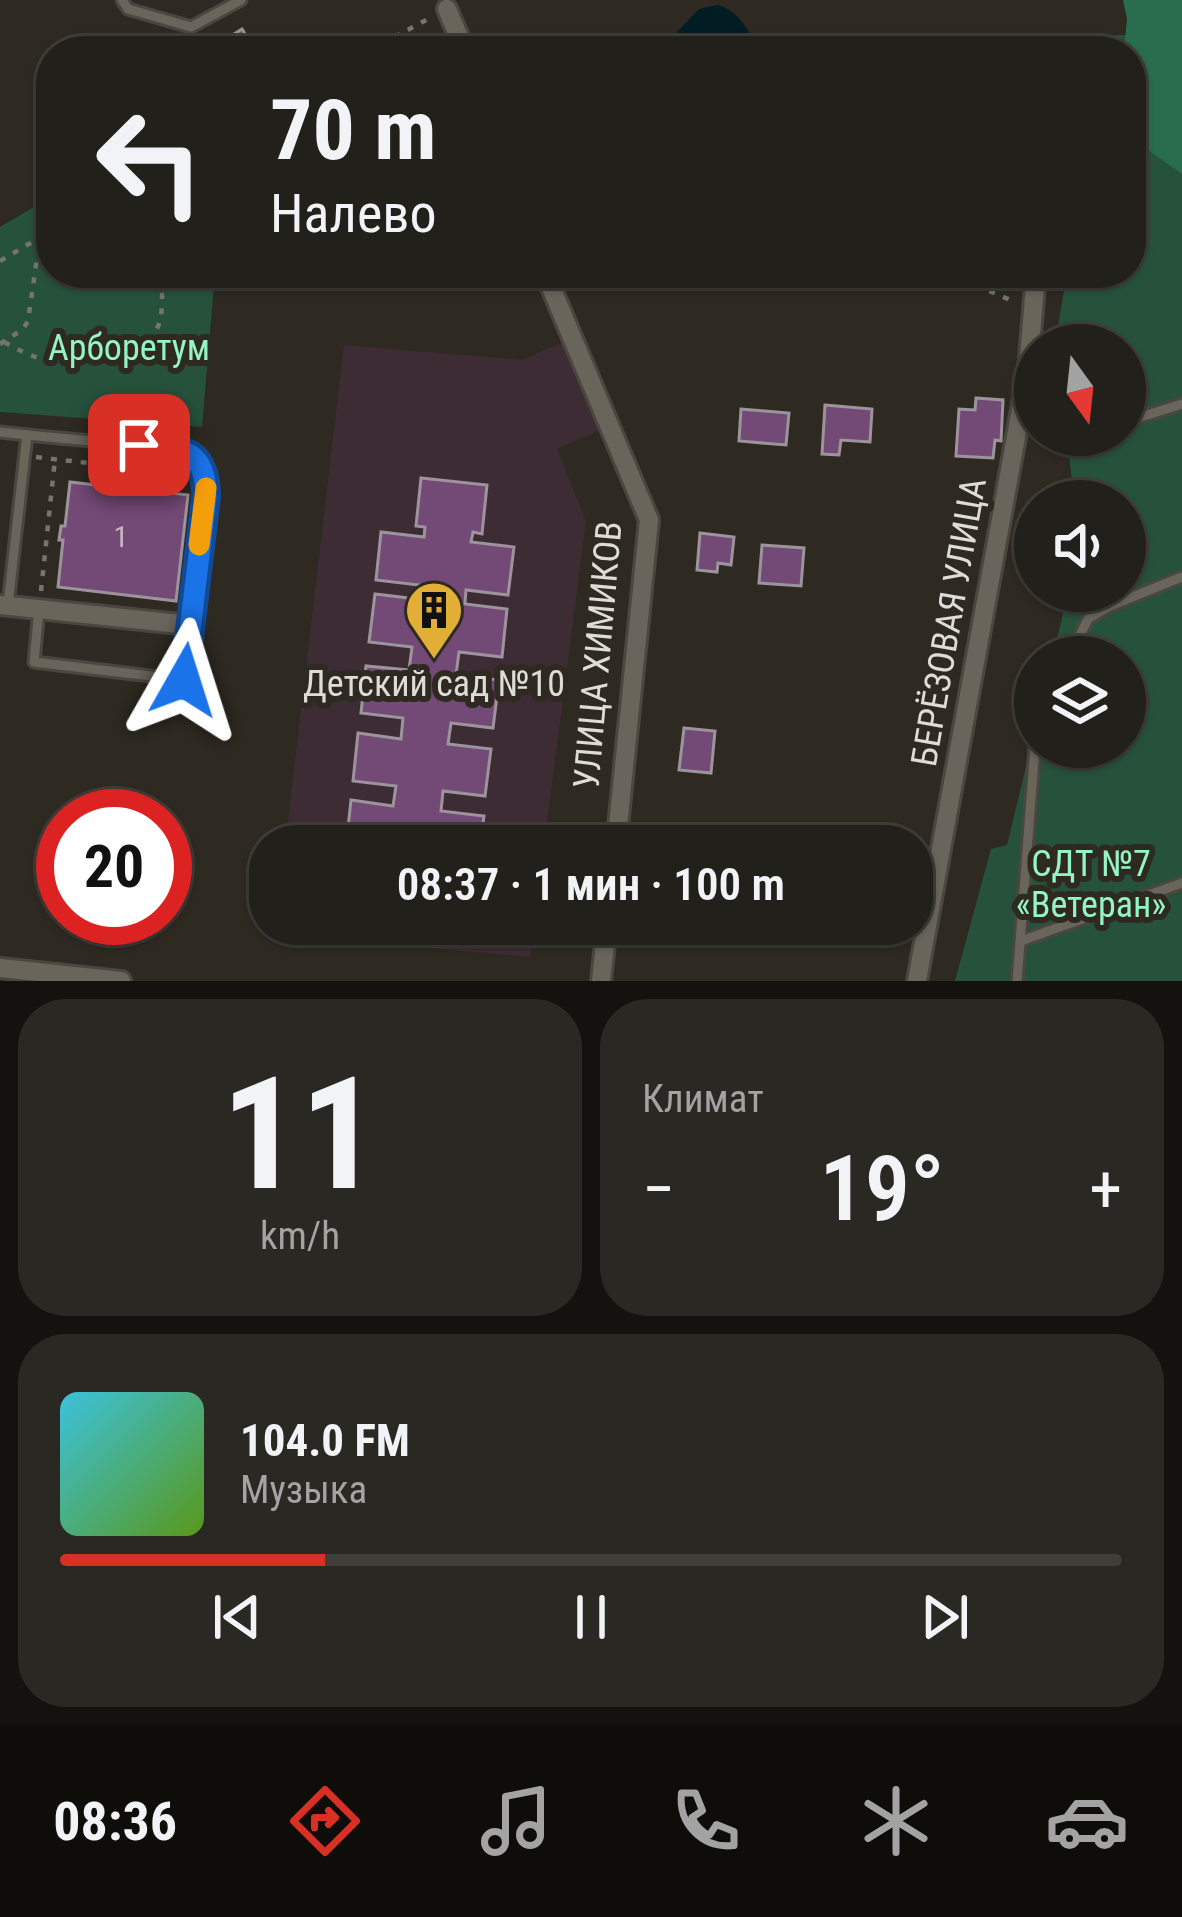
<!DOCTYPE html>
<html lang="ru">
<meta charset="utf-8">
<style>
:root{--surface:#22201a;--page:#2a2823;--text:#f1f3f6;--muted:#a2a3a2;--line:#3f3e39;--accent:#d93025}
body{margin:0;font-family:"Roboto Condensed",sans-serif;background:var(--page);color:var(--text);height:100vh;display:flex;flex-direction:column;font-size:45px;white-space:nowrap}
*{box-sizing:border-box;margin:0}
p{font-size:39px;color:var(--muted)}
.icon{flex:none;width:66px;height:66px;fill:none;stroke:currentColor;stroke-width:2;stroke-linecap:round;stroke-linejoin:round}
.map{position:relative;height:981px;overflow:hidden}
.drawer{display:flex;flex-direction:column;gap:18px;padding:18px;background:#13120e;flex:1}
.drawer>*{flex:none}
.hud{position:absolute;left:36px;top:36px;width:1110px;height:252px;border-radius:48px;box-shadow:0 3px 9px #0004,0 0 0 3px var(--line);background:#22201a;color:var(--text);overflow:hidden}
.needle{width:78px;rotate:165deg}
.fabs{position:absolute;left:1014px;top:324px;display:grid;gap:24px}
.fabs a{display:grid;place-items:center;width:132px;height:132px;border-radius:50%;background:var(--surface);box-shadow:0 3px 9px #0004,0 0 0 3px var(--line);font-size:60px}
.speed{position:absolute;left:36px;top:789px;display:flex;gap:24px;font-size:60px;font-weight:700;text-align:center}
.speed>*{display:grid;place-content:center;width:156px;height:156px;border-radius:50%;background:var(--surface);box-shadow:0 3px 9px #0004,0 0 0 3px var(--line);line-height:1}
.speed .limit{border:18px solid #d22;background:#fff;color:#111}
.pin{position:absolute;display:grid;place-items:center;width:102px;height:102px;color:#fff;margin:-51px;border-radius:24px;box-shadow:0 6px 18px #0006}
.me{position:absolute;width:132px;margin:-66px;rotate:6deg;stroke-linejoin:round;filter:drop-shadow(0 0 9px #0008)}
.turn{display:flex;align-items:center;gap:42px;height:252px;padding:0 36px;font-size:54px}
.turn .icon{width:156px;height:156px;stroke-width:2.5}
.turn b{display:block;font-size:84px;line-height:102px}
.big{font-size:90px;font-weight:600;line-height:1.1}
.drawer .card{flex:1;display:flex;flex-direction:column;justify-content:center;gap:18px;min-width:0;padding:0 42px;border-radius:48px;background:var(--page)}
.drawer .dial{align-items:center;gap:0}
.dial b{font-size:156px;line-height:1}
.song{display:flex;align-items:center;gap:36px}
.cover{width:144px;height:144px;border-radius:18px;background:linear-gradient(135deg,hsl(190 70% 55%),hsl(90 70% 35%))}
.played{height:12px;border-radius:6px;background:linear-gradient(90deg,var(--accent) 25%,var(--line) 25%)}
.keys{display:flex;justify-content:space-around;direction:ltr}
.heat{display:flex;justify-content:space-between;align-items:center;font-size:66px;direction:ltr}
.drawer .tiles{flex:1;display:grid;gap:18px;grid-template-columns:1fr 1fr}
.card:last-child{grid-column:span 2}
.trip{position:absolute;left:249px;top:825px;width:684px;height:120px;border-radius:48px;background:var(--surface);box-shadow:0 3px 9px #0004,0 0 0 3px var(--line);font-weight:600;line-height:120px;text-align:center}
.tab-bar{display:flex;height:192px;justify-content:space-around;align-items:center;background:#0e0d0a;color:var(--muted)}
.tab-bar .icon{width:84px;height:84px}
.tab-bar .active{color:var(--accent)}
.tab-bar b{font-size:54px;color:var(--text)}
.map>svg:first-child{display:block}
</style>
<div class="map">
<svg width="1182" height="981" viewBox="0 0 1182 981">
<rect width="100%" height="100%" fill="#2e2a22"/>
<g fill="#3e2c35">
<path d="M563 342 601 430 557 449 586 521 544 846H285L344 345 522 360Z"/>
<path d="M320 924H534L530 957 319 938Z"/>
</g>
<g fill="#26523c">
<path d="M1108 35H1163L1182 45V981H955L991 849 1007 845 1035 730V747H1125V657H1053L1068 591H1125V501H1074L1067 435H1125V345L1055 344 1067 273H1131V51H1099Z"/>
<path d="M51 197V273H215L202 427 0 412V227Z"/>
</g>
<path fill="#286d4d" d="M1123 0H1182V174L1131 138V51H1124L1127 19Z"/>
<path fill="#021c23" d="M718 5C738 10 751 32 757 51H659L699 9Z"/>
<g fill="#734976" stroke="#9c949c" stroke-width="3">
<path d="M242 29 254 48 248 51H229L223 41Z"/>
<path d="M976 398 1003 400 1001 441 995 440 993 458 956 456 959 409 975 410Z"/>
<path d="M825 405 872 409 870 442 841 440 839 455 822 454Z"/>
<path d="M741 409 789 413 786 445 739 441Z"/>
<path d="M114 472 146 475 144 490 188 495 176 601 58 587 63 540H59L61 526H65L70 482 113 487Z"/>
<path d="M421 478 487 485 482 534 473 532 471 542 514 547 508 595 466 590 465 604 507 609 502 657 459 652 456 675 499 680 493 728 451 723 448 744 491 749 485 796 443 791 441 811 484 816 480 846H346L351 800 393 806 396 786 353 781 358 733 401 739 403 718 361 713 366 666 409 670 412 647 369 642 375 594 417 599 419 585 376 580 381 532 424 537 425 527 416 526Z"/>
<path d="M700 533 734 537 731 565 718 563 717 572 697 570Z"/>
<path d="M762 545 804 548 801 586 759 583Z"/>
<path d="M684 728 715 731 711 773 679 770Z"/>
</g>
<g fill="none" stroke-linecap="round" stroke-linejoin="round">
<g stroke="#4a4740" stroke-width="15">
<g id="service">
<path d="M122 0 128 9 191 27 241 0"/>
<path d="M1125 422 1182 404"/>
<path d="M0 432 27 435"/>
<path d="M1068 440 1084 435"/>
<path d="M8 605 27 435 176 449C201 456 206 472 205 497L184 680 34 662 39 609"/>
<path d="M1069 657 1088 619 1110 606 1182 577"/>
<path d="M1021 941 1182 883"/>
<path d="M1017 981 1035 747"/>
</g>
</g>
<g stroke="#4a4740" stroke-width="24">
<g id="minor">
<path d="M447 9 465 51"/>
<path d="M545 273 649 520 616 846"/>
<path d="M0 605 189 625"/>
<path d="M0 968 121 981"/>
<path d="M601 981 607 924"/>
<path d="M917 981 1028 371 1036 273"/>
</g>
</g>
<g stroke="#77746d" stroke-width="4.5" stroke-dasharray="6 9" stroke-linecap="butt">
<path d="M368 51 432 17"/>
<path d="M0 261 51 231"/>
<path d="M948 273 1015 302"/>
<path d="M4 342C52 369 72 367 122 348 133 345 149 340 156 330 165 317 161 289 162 273"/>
<path d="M0 344 23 329 28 321 39 244 45 234"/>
<path d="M36 457 132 468 131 474"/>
<path d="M41 591 55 459"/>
</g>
<use href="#service" stroke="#69655b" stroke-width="9"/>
<use href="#minor" stroke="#69655b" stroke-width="18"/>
</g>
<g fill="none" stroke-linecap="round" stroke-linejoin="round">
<g stroke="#114b97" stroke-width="30">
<path id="route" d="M139 445C180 449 206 447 206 497L184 680"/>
</g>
<use href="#route" stroke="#1a73e8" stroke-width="21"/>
<path stroke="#f59e0b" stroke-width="21" d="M199 545 206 488"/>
</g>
<defs>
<g id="building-pin" transform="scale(3)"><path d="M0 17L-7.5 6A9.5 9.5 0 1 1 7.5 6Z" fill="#e3ae35" stroke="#2e2a22"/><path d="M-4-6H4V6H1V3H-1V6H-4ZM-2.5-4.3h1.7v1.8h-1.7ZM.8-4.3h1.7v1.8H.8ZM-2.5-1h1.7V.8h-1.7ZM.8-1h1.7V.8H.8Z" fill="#111"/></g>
</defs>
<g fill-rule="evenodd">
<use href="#building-pin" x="434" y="610"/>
</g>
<g text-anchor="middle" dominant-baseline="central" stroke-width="12" stroke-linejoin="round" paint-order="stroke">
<g font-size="30" fill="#c4b7bf">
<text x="121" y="536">1</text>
</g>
<g font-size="36" fill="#94f5c2" stroke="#2e2a22">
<text x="129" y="348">Арборетум</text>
<text x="1091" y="864">СДТ №7<tspan x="1091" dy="41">«Ветеран»</tspan></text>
</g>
<g font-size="36" fill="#dfdcd7" stroke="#2e2a22">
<text transform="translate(949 622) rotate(-80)">БЕРЁЗОВАЯ УЛИЦА</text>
<text transform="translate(598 655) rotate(-85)">УЛИЦА ХИМИКОВ</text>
</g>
<g font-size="36" fill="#dfdcd7" stroke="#2e2a22">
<text x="434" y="684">Детский сад №10</text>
</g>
</g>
</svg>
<div class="fabs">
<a><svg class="needle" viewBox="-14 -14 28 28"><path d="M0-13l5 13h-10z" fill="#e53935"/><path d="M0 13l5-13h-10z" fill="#a2a3a2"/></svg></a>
<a><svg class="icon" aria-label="sound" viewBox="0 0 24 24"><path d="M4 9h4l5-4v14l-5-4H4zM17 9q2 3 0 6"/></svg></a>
<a><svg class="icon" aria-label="layers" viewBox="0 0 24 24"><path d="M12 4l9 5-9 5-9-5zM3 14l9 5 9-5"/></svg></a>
</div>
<div class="speed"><div class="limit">20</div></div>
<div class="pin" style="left:139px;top:445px;background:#d93025"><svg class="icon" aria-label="arrive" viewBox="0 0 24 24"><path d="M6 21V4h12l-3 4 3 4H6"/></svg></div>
<svg class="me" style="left:184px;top:680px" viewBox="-20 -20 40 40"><path d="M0-17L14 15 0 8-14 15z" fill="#1a73e8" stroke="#fff" stroke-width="4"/></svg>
<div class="trip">08:37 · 1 мин · 100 m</div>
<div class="hud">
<div class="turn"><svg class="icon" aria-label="left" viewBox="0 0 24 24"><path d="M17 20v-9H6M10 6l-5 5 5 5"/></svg><div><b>70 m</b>Налево</div></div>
</div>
</div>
<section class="drawer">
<div class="tiles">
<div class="card dial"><b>11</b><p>km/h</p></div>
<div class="card"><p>Климат</p>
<div class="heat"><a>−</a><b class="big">19°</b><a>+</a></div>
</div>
<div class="card">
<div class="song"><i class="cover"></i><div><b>104.0 FM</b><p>Музыка</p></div></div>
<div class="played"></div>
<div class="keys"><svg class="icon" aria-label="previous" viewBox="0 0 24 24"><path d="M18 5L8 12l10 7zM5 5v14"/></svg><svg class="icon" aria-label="pause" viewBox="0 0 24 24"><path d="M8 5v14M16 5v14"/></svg><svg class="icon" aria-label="next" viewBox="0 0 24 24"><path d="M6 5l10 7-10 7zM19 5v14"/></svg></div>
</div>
</div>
</section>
<nav class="tab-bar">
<b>08:36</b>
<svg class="icon active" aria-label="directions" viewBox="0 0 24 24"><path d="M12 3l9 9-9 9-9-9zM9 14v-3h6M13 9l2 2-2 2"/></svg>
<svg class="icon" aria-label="music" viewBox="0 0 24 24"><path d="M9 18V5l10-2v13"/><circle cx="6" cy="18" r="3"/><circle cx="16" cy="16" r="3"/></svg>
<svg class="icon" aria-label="phone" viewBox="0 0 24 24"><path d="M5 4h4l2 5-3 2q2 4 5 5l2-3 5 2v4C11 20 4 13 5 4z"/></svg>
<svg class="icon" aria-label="climate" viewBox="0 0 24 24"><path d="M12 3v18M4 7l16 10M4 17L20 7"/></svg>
<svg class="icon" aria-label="car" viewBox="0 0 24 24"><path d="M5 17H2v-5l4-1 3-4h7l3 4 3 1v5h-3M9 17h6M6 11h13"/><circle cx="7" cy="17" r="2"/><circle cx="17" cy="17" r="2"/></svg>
</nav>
